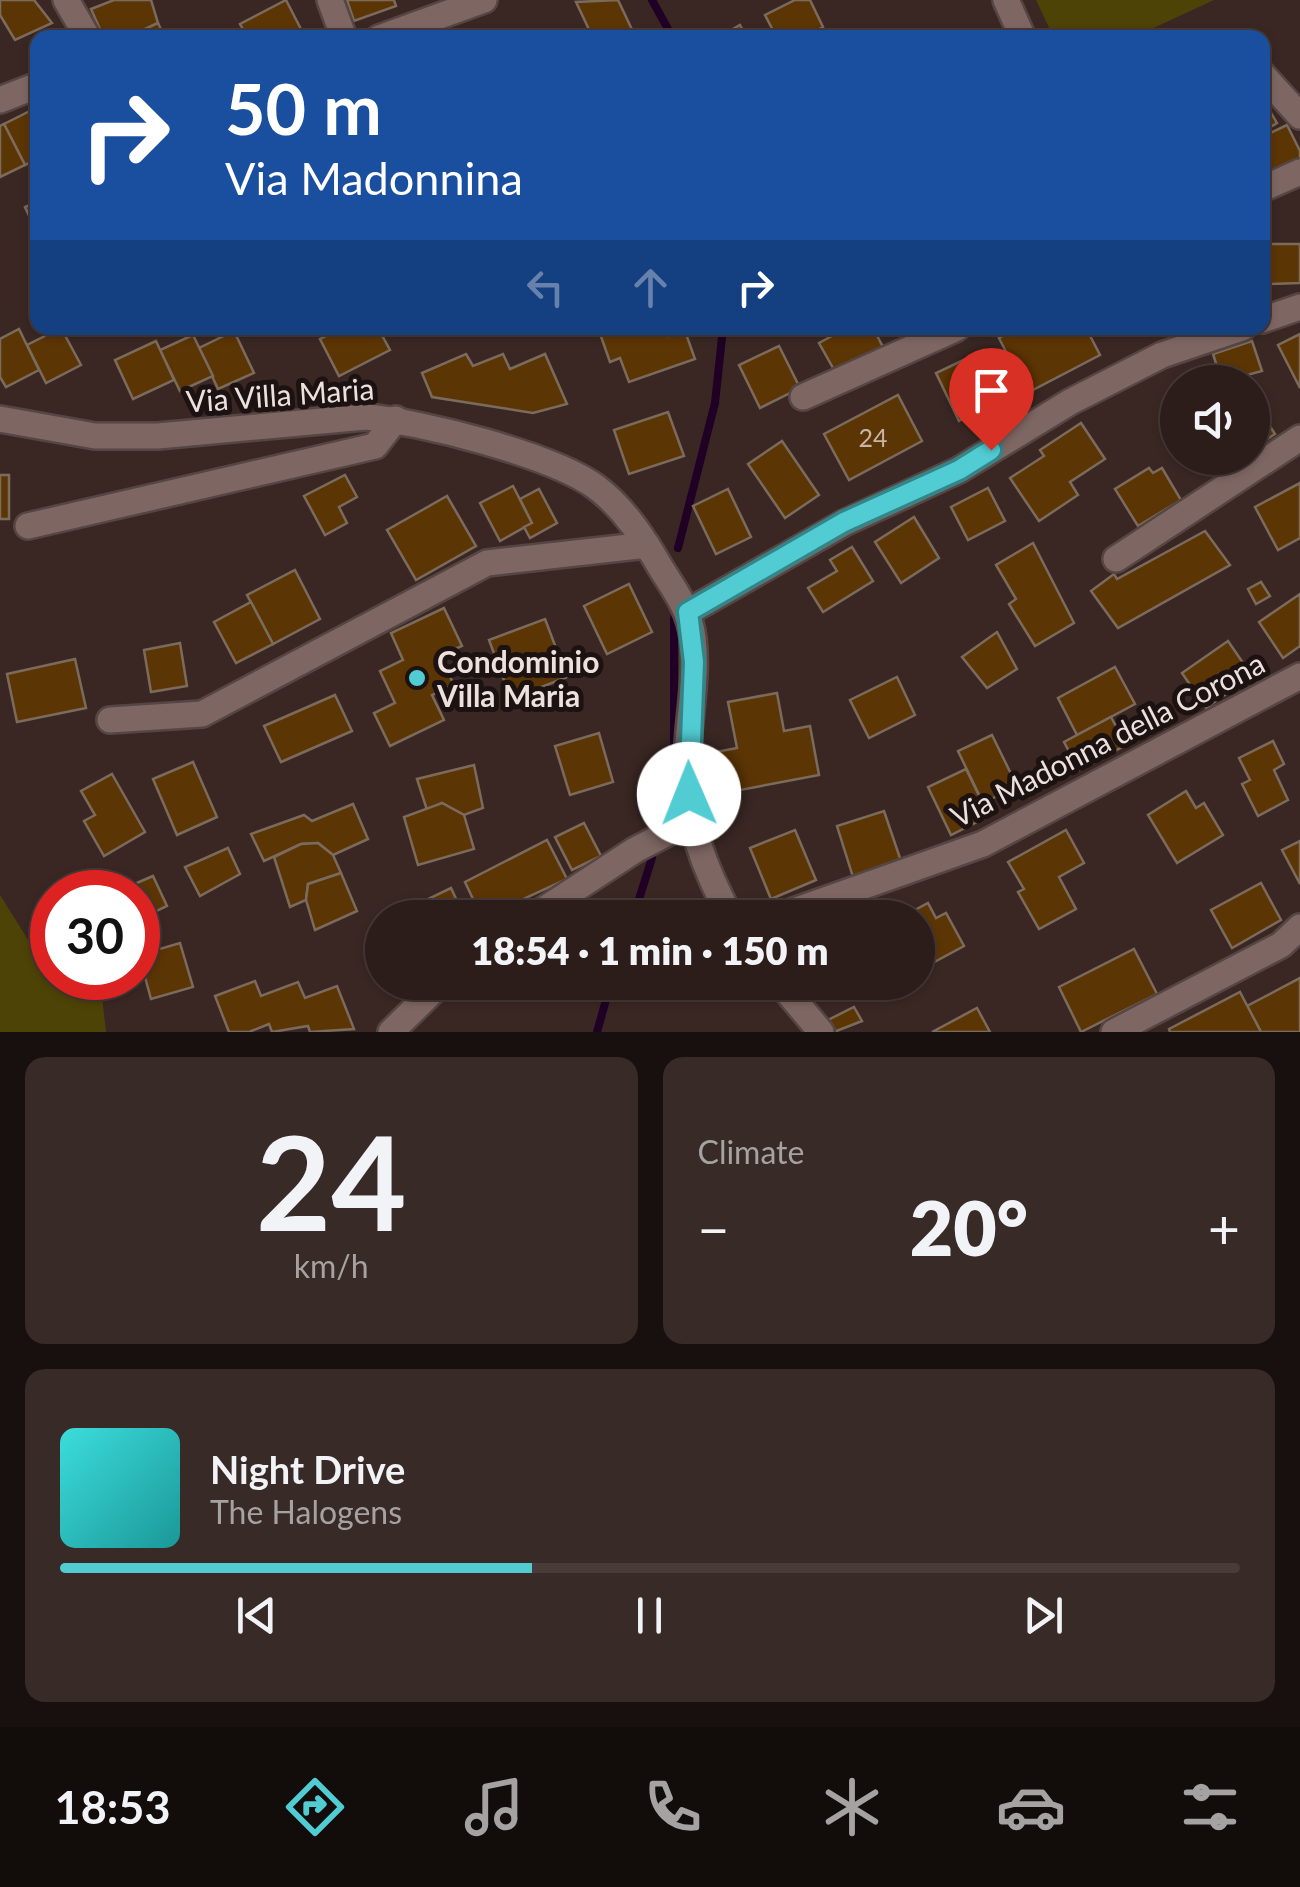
<!DOCTYPE html>
<meta charset="utf-8">
<style>
:root{--surface:#2c1d1a;--page:#382a27;--text:#f1f3f6;--muted:#a6a2a2;--line:#483b39;--accent:#51ccd2}
body{margin:0;font-family:Lato,sans-serif;background:var(--page);color:var(--text);height:100vh;display:flex;flex-direction:column;font-size:38px;white-space:nowrap}
*{box-sizing:border-box;margin:0}
p{font-size:32px;color:var(--muted)}
.icon{flex:none;width:55px;height:55px;fill:none;stroke:currentColor;stroke-width:2;stroke-linecap:round;stroke-linejoin:round}
.map{position:relative;height:1032px;overflow:hidden}
.panel{display:flex;flex-direction:column;gap:25px;padding:25px;background:#18100e;flex:1}
.panel>*{flex:none}
.banner{position:absolute;left:30px;top:30px;width:1240px;height:305px;border-radius:20px;box-shadow:0 2px 8px #0004,0 0 0 2px var(--line);background:#1a4fa0;color:#fff;overflow:hidden}
.fabs{position:absolute;left:1160px;top:365px;display:grid;gap:20px}
.fabs a{display:grid;place-items:center;width:110px;height:110px;border-radius:50%;background:var(--surface);box-shadow:0 2px 8px #0004,0 0 0 2px var(--line);font-size:50px}
.speed{position:absolute;left:30px;top:870px;display:flex;gap:20px;font-size:50px;font-weight:700;text-align:center}
.speed>*{display:grid;place-content:center;width:130px;height:130px;border-radius:50%;background:var(--surface);box-shadow:0 2px 8px #0004,0 0 0 2px var(--line);line-height:1}
.speed .limit{border:15px solid #d22;background:#fff;color:#111}
.pin{position:absolute;display:grid;place-items:center;width:85px;height:85px;color:#fff;margin:-102px -42px;border-radius:50% 50% 50% 0;rotate:-45deg;box-shadow:0 0 10px #0007}
.pin .icon{rotate:45deg}
.me{position:absolute;width:110px;margin:-55px;rotate:359deg;stroke-linejoin:round;filter:drop-shadow(0 0 8px #0008)}
.turn{display:flex;align-items:center;gap:35px;height:210px;padding:0 30px;font-size:45px}
.turn .icon{width:130px;height:130px;stroke-width:2.5}
.turn b{display:block;font-size:70px;line-height:85px}
.lanes{display:flex;align-items:center;height:95px;padding:0 30px;background:#0003;justify-content:center;gap:50px;direction:ltr}
.lanes .off{opacity:.35}
.big{font-size:75px;font-weight:800;line-height:1.1}
.panel .card{flex:1;display:flex;flex-direction:column;justify-content:center;gap:15px;min-width:0;padding:0 35px;border-radius:20px;background:var(--page)}
.panel .dial{align-items:center;gap:0}
.dial b{font-size:130px;line-height:1}
.song{display:flex;align-items:center;gap:30px}
.cover{width:120px;height:120px;border-radius:15px;background:linear-gradient(135deg,hsl(180 70% 55%),hsl(180 70% 35%))}
.played{height:10px;border-radius:5px;background:linear-gradient(90deg,var(--accent) 40%,var(--line) 40%)}
.keys{display:flex;justify-content:space-around;direction:ltr}
.heat{display:flex;justify-content:space-between;align-items:center;font-size:55px;direction:ltr}
.panel .tiles{flex:1;display:grid;gap:25px;grid-template-columns:1fr 1fr}
.card:last-child{grid-column:span 2}
.trip{position:absolute;left:365px;top:900px;width:570px;height:100px;border-radius:50px;background:var(--surface);box-shadow:0 2px 8px #0004,0 0 0 2px var(--line);font-weight:800;line-height:100px;text-align:center}
.tabs{display:flex;height:160px;justify-content:space-around;align-items:center;background:#120c0a;color:var(--muted)}
.tabs .icon{width:70px;height:70px}
.tabs .current{color:var(--accent)}
.tabs b{font-size:45px;color:var(--text)}
.map>svg:first-child{display:block}
</style>
<div class="map">
<svg width="1300" height="1032" viewBox="0 0 1300 1032">
<rect width="100%" height="100%" fill="#3a2723"/>
<g fill="#4e4306">
<path d="M1036 0H1214L1134 37 1054 38Z"/>
<path d="M0 895 52 978H100L106 1032H0Z"/>
</g>
<g fill="none" stroke-linecap="round" stroke-linejoin="round">
<g stroke="#200125" stroke-width="8">
<path d="M652 0 673 38"/>
<path d="M678 548 715 403 723 328"/>
<path d="M658 827 674 749V618"/>
<path d="M559 918 580 904"/>
<path d="M633 918 652 858"/>
<path d="M597 1032 611 982"/>
</g>
</g>
<g fill="#5c3504" stroke="#7b6b5d" stroke-width="2.5">
<path d="M0 0H34L52 23 15 40 0 15Z"/>
<path d="M114 0H151L158 23 126 38H104L91 9Z"/>
<path d="M286 0 305 37 248 38 240 24Z"/>
<path d="M347 0H394L396 6 354 21Z"/>
<path d="M618 0 636 38H593L576 2Z"/>
<path d="M795 0H810L823 27 803 38H777L765 15Z"/>
<path d="M158 23 165 38H126Z"/>
<path d="M740 25 747 38H717Z"/>
<path d="M1267 106 1277 123 1262 132V109Z"/>
<path d="M38 107V158L25 165 4 124Z"/>
<path d="M4 124 25 165 0 177V126Z"/>
<path d="M1287 125 1300 151V167L1272 181 1262 163V137Z"/>
<path d="M38 201V235L25 207Z"/>
<path d="M1266 244H1300V283L1267 284Z"/>
<path d="M61 328 81 365 46 383 27 345Z"/>
<path d="M342 328H378L390 350 339 376 320 339Z"/>
<path d="M598 328H665L668 336 685 331 695 359 629 382 620 358 610 362Z"/>
<path d="M847 328H873L884 349 837 375 819 343Z"/>
<path d="M1018 328H1086L1100 355 1027 393 999 338Z"/>
<path d="M19 329 39 370 6 387 0 377V339Z"/>
<path d="M234 331 254 373 218 389 199 348Z"/>
<path d="M1300 334V388L1278 345Z"/>
<path d="M193 335 213 376 180 391 160 350Z"/>
<path d="M156 341 174 380 133 399 115 360Z"/>
<path d="M1252 341 1262 371 1222 382 1213 354Z"/>
<path d="M779 346 800 388 760 408 739 365Z"/>
<path d="M466 354 473 366 503 354 510 369 545 354 567 404 533 413 432 397 422 373Z"/>
<path d="M974 355 995 396 959 421 936 373Z"/>
<path d="M898 395 922 441 849 480 824 434Z"/>
<path d="M1254 402 1275 434 1252 449V403Z"/>
<path d="M668 412 684 456 629 474 614 430Z"/>
<path d="M1081 423 1105 459 1070 482 1078 495 1039 521 1010 478 1044 456 1040 450Z"/>
<path d="M782 441 819 495 785 518 748 464Z"/>
<path d="M1212 458H1240L1221 471Z"/>
<path d="M1149 468 1153 473 1162 468 1181 500 1138 526 1115 489Z"/>
<rect x="0" y="475" width="9" height="44"/>
<path d="M345 475 357 497 339 507 347 523 325 535 304 496Z"/>
<path d="M1300 483V538L1278 550 1255 507Z"/>
<path d="M513 486 532 523 500 541 480 503Z"/>
<path d="M988 488 1005 521 968 540 951 507Z"/>
<path d="M539 489 557 523 530 538 524 527 532 523 520 499Z"/>
<path d="M728 489 751 537 716 554 693 506Z"/>
<path d="M447 496 476 546 416 580 387 530Z"/>
<path d="M914 517 939 558 901 583 875 542Z"/>
<path d="M1205 531 1230 565 1118 628 1091 591 1114 574 1117 579Z"/>
<path d="M1033 543 1074 623 1035 646 1009 604 1016 599 996 565Z"/>
<path d="M852 547 873 581 823 612 808 588 837 571 830 560Z"/>
<path d="M295 570 320 619 273 644 247 595Z"/>
<path d="M1261 582 1270 596 1256 604 1248 589Z"/>
<path d="M629 584 652 632 607 654 584 606Z"/>
<path d="M1300 594V646L1283 658 1259 622Z"/>
<path d="M251 602 273 644 236 663 214 622Z"/>
<path d="M444 608 462 646 440 656 454 685 432 695 444 720 390 746 374 713 395 703 380 671 403 660 391 633Z"/>
<path d="M545 619 567 677 511 699 489 640Z"/>
<path d="M997 632 1017 669 987 688 962 657Z"/>
<path d="M1228 641 1252 676 1206 708 1182 673Z"/>
<path d="M180 643 187 686 151 692 144 650Z"/>
<path d="M75 659 86 708 17 722 7 674Z"/>
<path d="M1115 667 1135 704 1077 735 1058 698Z"/>
<path d="M897 677 915 715 869 738 850 700Z"/>
<path d="M777 693 784 731 810 726 819 775 724 793 716 752 737 748 728 702Z"/>
<path d="M335 695 352 731 281 762 264 726Z"/>
<path d="M1111 717 1126 745 1079 770 1064 742Z"/>
<path d="M599 733 613 782 570 795 555 746Z"/>
<path d="M992 735 1017 786 983 803 958 751Z"/>
<path d="M1273 741 1284 764 1274 770 1288 800 1258 816 1242 784 1250 780 1239 758Z"/>
<path d="M193 762 217 817 177 835 153 779Z"/>
<path d="M474 765 483 808 464 815 442 803 427 810 417 779Z"/>
<path d="M966 769 989 816 951 835 928 787Z"/>
<path d="M112 774 145 832 104 856 84 821 95 815 81 791Z"/>
<path d="M1186 791 1196 808 1204 803 1223 835 1177 863 1148 815Z"/>
<path d="M442 803 464 815 474 849 418 865 404 817Z"/>
<path d="M353 804 368 839 333 855 318 843 301 844 264 861 251 834 304 815 312 821Z"/>
<path d="M884 811 901 861 853 877 837 826Z"/>
<path d="M584 823 601 856 572 870 555 837Z"/>
<path d="M795 830 816 880 771 899 750 848Z"/>
<path d="M1066 830 1084 863 1059 877 1076 909 1039 929 1018 892 1024 889 1008 862Z"/>
<path d="M547 840 567 879 482 918 465 882Z"/>
<path d="M1300 841V884L1282 850Z"/>
<path d="M318 843 333 855 341 873 308 884 306 900 290 907 274 857 301 844Z"/>
<path d="M228 848 240 874 200 896 185 867Z"/>
<path d="M341 873 357 911 315 930 306 900 308 884Z"/>
<path d="M153 876 167 906 138 920V892H116Z"/>
<path d="M1261 883 1281 920 1232 948 1211 910Z"/>
<path d="M451 888 465 918H434L426 900Z"/>
<path d="M928 903 936 918 946 913 964 946 925 967 918 953V918H900Z"/>
<path d="M180 943 193 987 151 999 139 955Z"/>
<path d="M1134 949 1157 994 1081 1032 1059 987Z"/>
<path d="M1300 978V1032H1261L1247 1006Z"/>
<path d="M255 981 261 996 298 982 305 998 337 986 354 1029 310 1032 308 1026 272 1032 269 1024 249 1032H229L215 996Z"/>
<path d="M1240 992 1261 1032H1170L1169 1029Z"/>
<path d="M854 1007 862 1021 834 1032 828 1020Z"/>
<path d="M977 1008 990 1032H932Z"/>
</g>
<g fill="none" stroke-linecap="round" stroke-linejoin="round">
<g stroke="#554543" stroke-width="30">
<g id="minor">
<path d="M66 0 88 38"/>
<path d="M330 0 344 38"/>
<path d="M1006 0 1023 38"/>
<path d="M379 38 484 0"/>
<path d="M1262 74 1300 116"/>
<path d="M0 100 38 85"/>
<path d="M1262 189 1300 172"/>
<path d="M1262 320 1300 307"/>
<path d="M803 397 957 328"/>
<path d="M0 419 95 436H158L365 417C419 421 552 455 596 487 625 509 644 539 662 570 676 592 690 611 693 638 698 680 687 724 687 767 686 822 705 870 731 918"/>
<path d="M28 526 375 446 396 419"/>
<path d="M1116 559 1300 438"/>
<path d="M688 612 844 523 959 470 1070 402 1162 355 1242 328"/>
<path d="M110 720 202 714 487 563 647 545"/>
<path d="M531 918 635 850 691 821"/>
<path d="M774 918 983 844 1300 676"/>
<path d="M779 982 821 1032"/>
<path d="M391 1032 442 982"/>
<path d="M1114 1032 1281 945 1300 927"/>
</g>
</g>
<use href="#minor" stroke="#7e6763" stroke-width="25"/>
</g>
<g fill="none" stroke-linecap="round" stroke-linejoin="round">
<g stroke="#358588" stroke-width="25">
<path id="route" d="M689 794 694 662 688 612 844 522 959 470 991 450"/>
</g>
<use href="#route" stroke="#51ccd2" stroke-width="18"/>
</g>
<circle fill="#51ccd2" stroke="#1b1211" stroke-width="4" cx="417" cy="678" r="10"/>
<g text-anchor="middle" dominant-baseline="central" stroke-width="10" stroke-linejoin="round" paint-order="stroke">
<g font-size="25" fill="#c9b5a7">
<text x="873" y="437">24</text>
</g>
<g font-size="30" fill="#ede0dd" stroke="#1b1211">
<text transform="translate(280 394) rotate(-4)">Via Villa Maria</text>
<text transform="translate(1107 739) rotate(-27)">Via Madonna della Corona</text>
</g>
<g font-size="30" font-weight="bold" fill="#ede0dd" stroke="#1b1211" text-anchor="start">
<text x="437" y="661">Condominio<tspan x="437" dy="34">Villa Maria</tspan></text>
</g>
</g>
</svg>
<div class="fabs">
<a><svg class="icon" aria-label="sound" viewBox="0 0 24 24"><path d="M4 9h4l5-4v14l-5-4H4zM17 9q2 3 0 6"/></svg></a>
</div>
<div class="speed"><div class="limit">30</div></div>
<div class="pin" style="left:991px;top:450px;background:#d93025"><svg class="icon" aria-label="arrive" viewBox="0 0 24 24"><path d="M6 21V4h12l-3 4 3 4H6"/></svg></div>
<svg class="me" style="left:689px;top:794px" viewBox="-20 -20 40 40"><circle r="19" fill="#fff"/><path d="M0-13L10 11 0 6-10 11z" fill="#51ccd2"/></svg>
<div class="trip">18:54 · 1 min · 150 m</div>
<div class="banner">
<div class="turn"><svg class="icon" aria-label="right" viewBox="0 0 24 24"><path d="M7 20v-9h11M14 6l5 5-5 5"/></svg><div><b>50 m</b>Via Madonnina</div></div>
<div class="lanes"><svg class="icon off" aria-label="left" viewBox="0 0 24 24"><path d="M17 20v-9H6M10 6l-5 5 5 5"/></svg><svg class="icon off" aria-label="ahead" viewBox="0 0 24 24"><path d="M12 20V5M6 11l6-6 6 6"/></svg><svg class="icon" aria-label="right" viewBox="0 0 24 24"><path d="M7 20v-9h11M14 6l5 5-5 5"/></svg></div>
</div>
</div>
<section class="panel">
<div class="tiles">
<div class="card dial"><b>24</b><p>km/h</p></div>
<div class="card"><p>Climate</p>
<div class="heat"><a>−</a><b class="big">20°</b><a>+</a></div>
</div>
<div class="card">
<div class="song"><i class="cover"></i><div><b>Night Drive</b><p>The Halogens</p></div></div>
<div class="played"></div>
<div class="keys"><svg class="icon" aria-label="previous" viewBox="0 0 24 24"><path d="M18 5L8 12l10 7zM5 5v14"/></svg><svg class="icon" aria-label="pause" viewBox="0 0 24 24"><path d="M8 5v14M16 5v14"/></svg><svg class="icon" aria-label="next" viewBox="0 0 24 24"><path d="M6 5l10 7-10 7zM19 5v14"/></svg></div>
</div>
</div>
</section>
<nav class="tabs">
<b>18:53</b>
<svg class="icon current" aria-label="directions" viewBox="0 0 24 24"><path d="M12 3l9 9-9 9-9-9zM9 14v-3h6M13 9l2 2-2 2"/></svg>
<svg class="icon" aria-label="music" viewBox="0 0 24 24"><path d="M9 18V5l10-2v13"/><circle cx="6" cy="18" r="3"/><circle cx="16" cy="16" r="3"/></svg>
<svg class="icon" aria-label="phone" viewBox="0 0 24 24"><path d="M5 4h4l2 5-3 2q2 4 5 5l2-3 5 2v4C11 20 4 13 5 4z"/></svg>
<svg class="icon" aria-label="climate" viewBox="0 0 24 24"><path d="M12 3v18M4 7l16 10M4 17L20 7"/></svg>
<svg class="icon" aria-label="car" viewBox="0 0 24 24"><path d="M5 17H2v-5l4-1 3-4h7l3 4 3 1v5h-3M9 17h6M6 11h13"/><circle cx="7" cy="17" r="2"/><circle cx="17" cy="17" r="2"/></svg>
<svg class="icon" aria-label="filters" viewBox="0 0 24 24"><path d="M4 7h16M4 17h16"/><circle cx="9" cy="7" r="2"/><circle cx="15" cy="17" r="2"/></svg>
</nav>
